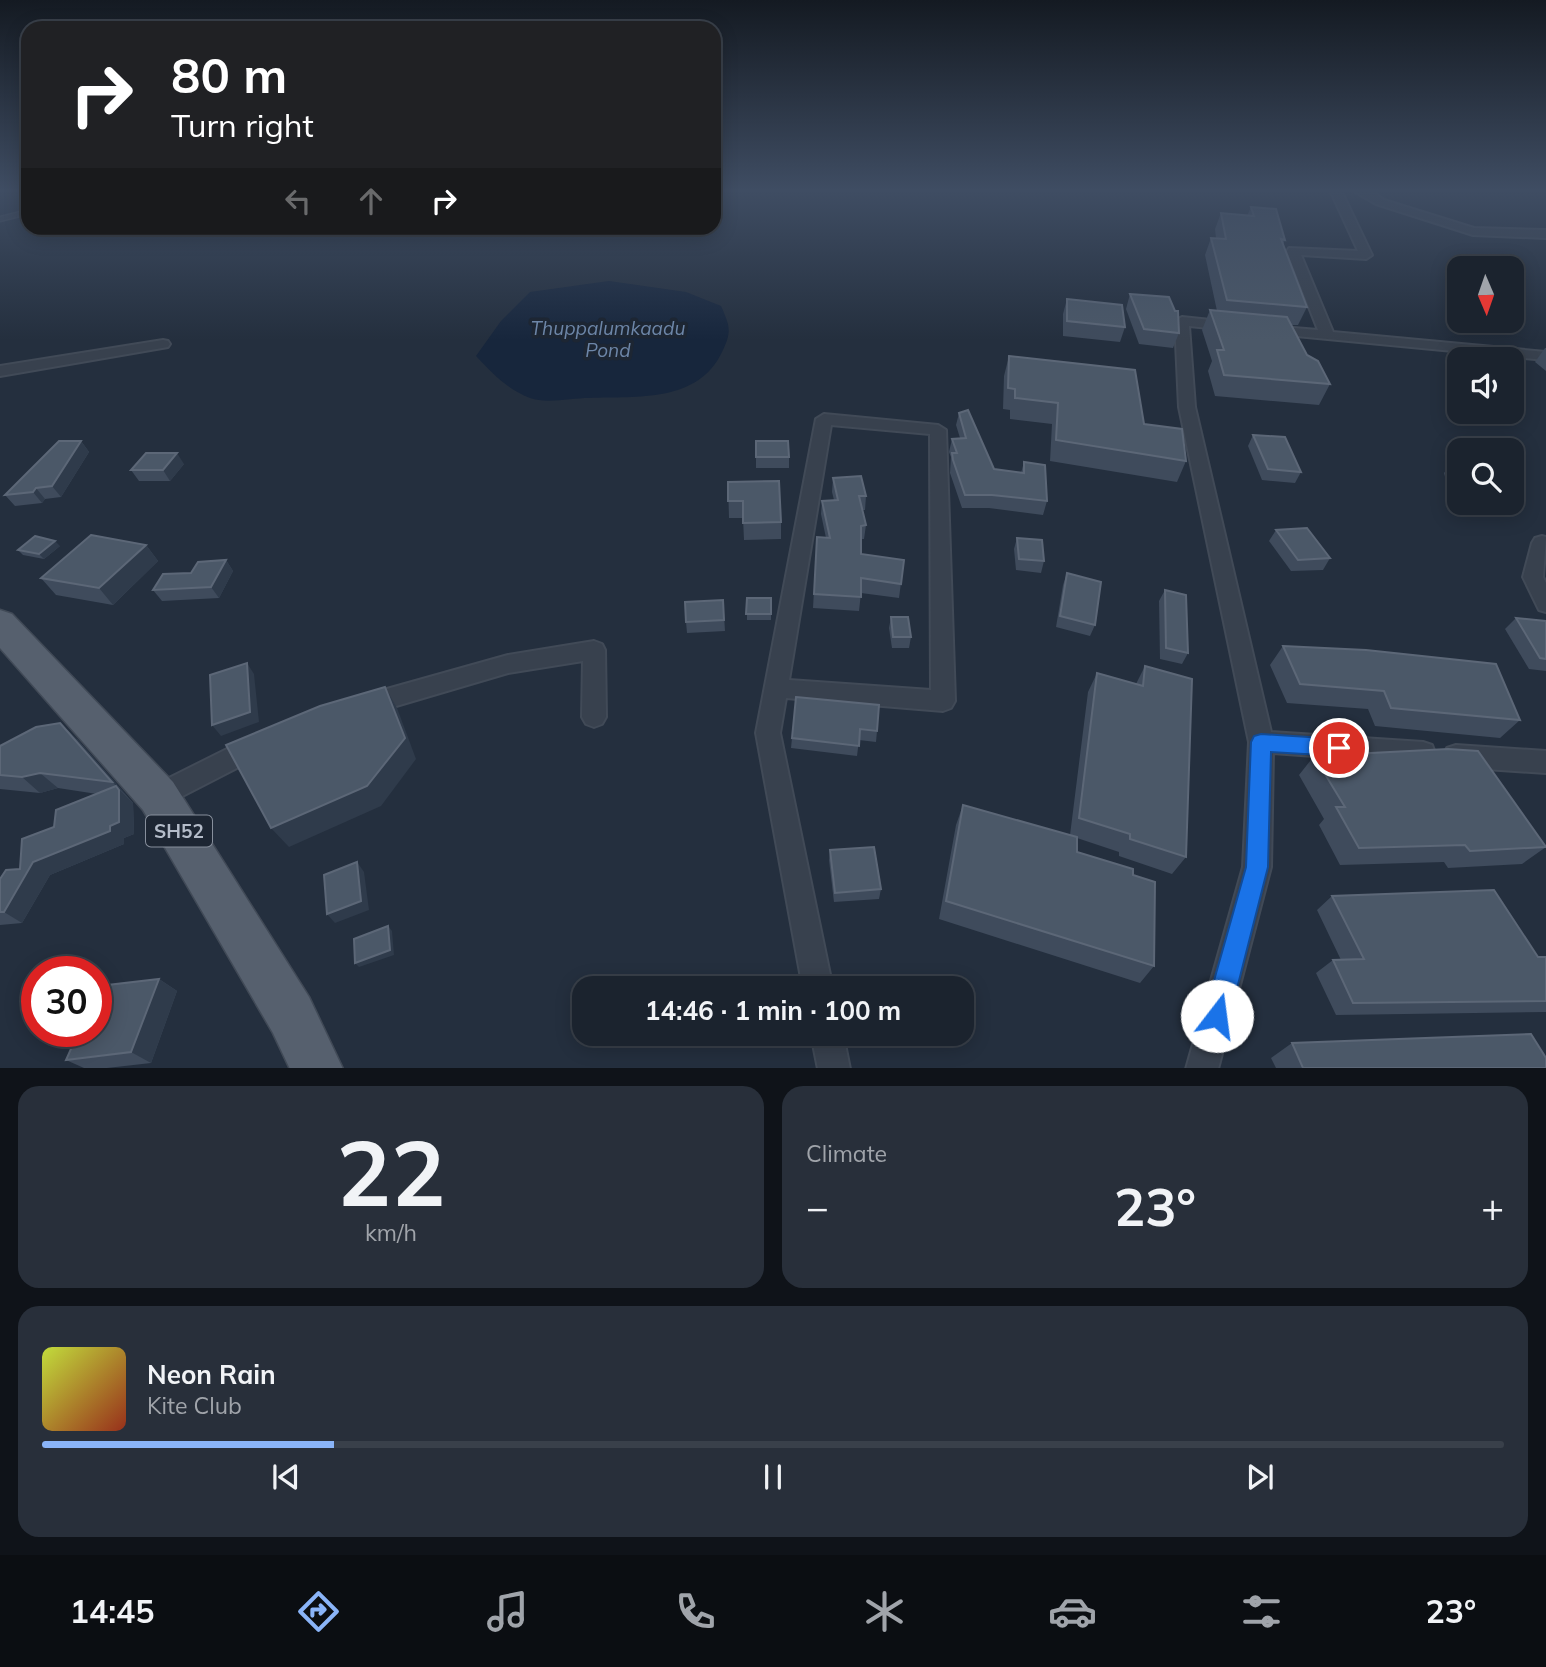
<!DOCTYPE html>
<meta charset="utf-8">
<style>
:root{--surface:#1b232e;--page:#282f3a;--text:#f1f3f6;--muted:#a0a4aa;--line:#39404a;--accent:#8ab4f8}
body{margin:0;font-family:Mulish,sans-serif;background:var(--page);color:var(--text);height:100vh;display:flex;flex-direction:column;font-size:26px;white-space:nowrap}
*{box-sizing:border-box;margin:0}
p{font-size:23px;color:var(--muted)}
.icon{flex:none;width:38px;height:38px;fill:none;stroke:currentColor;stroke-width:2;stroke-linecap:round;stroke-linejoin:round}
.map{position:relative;height:1068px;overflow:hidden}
.panel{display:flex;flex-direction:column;gap:18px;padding:18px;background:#0f1319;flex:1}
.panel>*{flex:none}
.banner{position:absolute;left:21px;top:21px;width:700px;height:214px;border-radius:21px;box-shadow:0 4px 18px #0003,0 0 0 2px var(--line);background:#202124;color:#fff;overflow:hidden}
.needle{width:46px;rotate:178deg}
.buttons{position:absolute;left:1447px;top:256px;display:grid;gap:14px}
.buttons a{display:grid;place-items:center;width:77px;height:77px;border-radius:14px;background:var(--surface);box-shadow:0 4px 18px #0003,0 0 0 2px var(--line);font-size:35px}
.speed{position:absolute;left:21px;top:956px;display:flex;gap:14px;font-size:35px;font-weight:700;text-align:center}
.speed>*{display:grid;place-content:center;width:91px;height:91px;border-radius:50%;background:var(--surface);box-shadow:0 4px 18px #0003,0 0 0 2px var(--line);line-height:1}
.speed .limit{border:10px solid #d22;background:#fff;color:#111}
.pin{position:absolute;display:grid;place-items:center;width:60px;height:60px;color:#fff;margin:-30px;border:4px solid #fff;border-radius:50%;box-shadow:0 2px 7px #0007}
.me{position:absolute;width:77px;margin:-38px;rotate:15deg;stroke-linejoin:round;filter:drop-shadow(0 0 5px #0008)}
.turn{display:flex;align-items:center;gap:24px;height:147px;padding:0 35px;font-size:32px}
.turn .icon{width:91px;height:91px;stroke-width:2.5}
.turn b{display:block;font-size:49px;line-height:60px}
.lanes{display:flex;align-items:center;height:66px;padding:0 35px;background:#0003;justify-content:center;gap:35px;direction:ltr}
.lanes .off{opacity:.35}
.big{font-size:52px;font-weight:700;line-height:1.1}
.panel .tile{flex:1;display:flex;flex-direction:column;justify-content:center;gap:10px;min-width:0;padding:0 24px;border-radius:21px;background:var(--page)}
.panel .dial{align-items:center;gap:0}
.dial b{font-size:91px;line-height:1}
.song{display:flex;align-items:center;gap:21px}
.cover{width:84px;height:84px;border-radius:10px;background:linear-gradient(135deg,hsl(70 70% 55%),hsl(10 70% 35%))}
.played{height:7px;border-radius:4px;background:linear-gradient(90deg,var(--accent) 20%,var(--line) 20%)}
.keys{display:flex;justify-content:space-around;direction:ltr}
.heat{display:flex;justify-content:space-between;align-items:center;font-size:38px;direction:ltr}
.panel .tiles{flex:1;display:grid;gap:18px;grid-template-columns:1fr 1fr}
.tile:last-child{grid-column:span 2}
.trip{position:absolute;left:572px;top:976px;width:402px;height:70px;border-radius:21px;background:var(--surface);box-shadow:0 4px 18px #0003,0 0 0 2px var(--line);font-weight:700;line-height:70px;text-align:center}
.menu{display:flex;height:112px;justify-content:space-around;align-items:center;background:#0b0e12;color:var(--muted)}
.menu .icon{width:49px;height:49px}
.menu .on{color:var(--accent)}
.menu b{font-size:32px;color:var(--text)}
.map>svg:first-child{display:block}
</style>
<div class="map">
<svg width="1546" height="1069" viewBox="0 0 1546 1069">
<rect width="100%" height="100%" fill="#242f3e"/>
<path fill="#17263c" d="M609 281 686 292 721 306C730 326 732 332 722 352 698 403 637 396 589 398 572 398 546 404 530 398 507 389 493 374 476 356L501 321 530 292Z"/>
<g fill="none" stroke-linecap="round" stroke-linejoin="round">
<g stroke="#414a57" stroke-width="3">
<path id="service" d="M28 210V214L0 221V217Z"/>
</g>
<g stroke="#414a57" stroke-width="4">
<g id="minor">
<path d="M1330 190H1341L1372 255 1366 259 1301 255 1333 332 1546 352V360L1265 333 1263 330 1265 327 1270 326 1318 330 1287 251 1289 248 1358 251Z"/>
<path d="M1352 190H1370L1384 200 1474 228 1546 230V238L1473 235 1376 204Z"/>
<path d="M1182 317 1230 322 1237 326 1230 330 1189 326 1195 407 1271 732 1423 742 1432 745 1435 753 1432 761 1423 764 1273 753 1271 867 1218 1069H1186L1243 867 1249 742 1179 407 1175 321Z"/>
<path d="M163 340 168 341 170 344 168 347 0 376V366Z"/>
<path d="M824 414 938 425 946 430 955 701 951 708 943 711 786 698 780 733 833 989H803L756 733 816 419ZM831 425 930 434 931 690 789 680Z"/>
<path d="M1542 536 1546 537 1543 577 1546 583V612L1539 610 1523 577 1532 543 1535 538Z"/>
<path d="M594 641 602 644 605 650 606 717 602 724 594 727 586 724 582 717 583 661 508 673 369 714 361 711 357 704 361 697 369 694 508 655Z"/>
<path d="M255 735 264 738 267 746 264 754 167 804 158 808 149 804 145 796 149 788Z"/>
<path d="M1456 745 1546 751V773L1456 767 1447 764 1444 756 1447 748Z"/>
<path d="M811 1034H843L850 1069H818Z"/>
</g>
</g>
<g stroke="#414a57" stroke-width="3">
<path id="primary" d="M0 610 12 614 173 782 309 997 343 1069H290L273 1033 143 810 0 648Z"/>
</g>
<use href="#service" fill="#38414e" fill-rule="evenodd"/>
<use href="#minor" fill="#38414e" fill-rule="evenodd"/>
<use href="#primary" fill="#56606e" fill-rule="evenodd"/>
</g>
<g fill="#3f4b5c">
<path d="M1251 207 1285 240 1283 245 1307 307 1298 325H1291L1307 355 1330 384 1319 405 1215 396 1208 371 1212 361 1202 330 1210 310 1217 311 1205 255 1211 238H1216L1215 229 1221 213 1247 216Z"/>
<path d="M1130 294 1179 333 1173 348 1139 344 1126 309Z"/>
<path d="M1067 299 1125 327 1120 342 1063 336V314Z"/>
<path d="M1545 348H1546V371L1535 362Z"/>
<path d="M1009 356 1144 424 1186 461 1177 482 1050 461 1052 424 1010 419V410L1003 409 1004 376Z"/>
<path d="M959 413 994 469 1021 473 1024 462 1047 501 1043 515 989 508H962L950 473 951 457 949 452 952 439 960 438 956 425Z"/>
<path d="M1253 435 1301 472 1295 483 1262 480 1248 446Z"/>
<path d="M81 441 89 452 61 497 45 499 42 503 15 506 5 495Z"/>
<path d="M756 441 789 457V468H756Z"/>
<path d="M1452 462 1460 464V491L1448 488 1444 473Z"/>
<path d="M184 464 170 481H139L131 470Z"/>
<path d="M833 478 866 496 865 510H862L866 525 864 539H861V554L904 560 899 598 861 593 859 611 813 608 817 537 826 538 821 514 822 501 834 500 832 492Z"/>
<path d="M728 482 781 522V539L744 540 743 518H729Z"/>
<path d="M1276 530 1330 558 1323 570 1291 571 1269 541Z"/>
<path d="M1017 538 1044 561 1041 573 1016 570 1014 549Z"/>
<path d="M146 545 158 561 113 605 56 595 41 578Z"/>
<path d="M60 546 44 559 23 555 18 550Z"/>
<path d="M226 560 233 571 219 598 162 601 153 590 191 573Z"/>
<path d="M1067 573 1095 625 1090 636 1056 627 1063 585Z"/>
<path d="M1165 590 1188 653 1182 664 1160 659 1159 601Z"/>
<rect x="747" y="598" width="24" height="22"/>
<path d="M723 600 725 631 687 633 686 622Z"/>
<path d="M891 617 911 637 909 648H892L889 628Z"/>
<path d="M1516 618 1546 621V671L1529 669 1505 629Z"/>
<path d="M1283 646 1520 720 1500 738 1375 726 1368 709 1287 703 1270 665Z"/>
<path d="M1145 666 1186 857 1172 874 1119 856V852L1077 838V852L1133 875 1154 966 1140 983 939 919 956 825 963 805 1070 835 1088 692 1097 673 1136 684Z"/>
<path d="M796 697 877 731 876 742 859 740 857 756 791 748Z"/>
<path d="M77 739 133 803 134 834 124 838V844L50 875 22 923 0 925V879L20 869 54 827 97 794 58 788 40 793 0 789V746Z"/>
<path d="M1314 756 1546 847 1522 864 1448 868 1444 862 1340 865 1319 825 1324 819 1299 775Z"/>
<path d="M830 850 881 889 879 899 834 902 829 860Z"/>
<path d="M1332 896 1538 957H1546V1012L1336 1015 1316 973 1333 960H1341L1317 910Z"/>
<path d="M159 979 177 991 151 1063 107 1068H84L66 1060Z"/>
<path d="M1292 1043 1546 1068H1276L1271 1058Z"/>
</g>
<g fill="#2f3b4b">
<path d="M81 441 89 452 61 497 52 486Z"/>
<path d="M177 453 184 464 170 481 163 470Z"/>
<path d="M36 488 45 499 42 503 33 492Z"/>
<path d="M55 541 60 546 44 559 39 554Z"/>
<path d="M146 545 158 561 113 605 99 588Z"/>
<path d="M226 560 233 571 219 598 211 587Z"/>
<path d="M247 663 254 674 259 722 221 736 212 725Z"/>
<path d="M385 687 397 708 416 759 381 806 289 847 271 828Z"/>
<path d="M60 723 77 739 129 798 112 782Z"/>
<path d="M40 773 58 788 40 793 22 777Z"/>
<path d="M116 786 133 803 134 834 124 838V844L50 875 22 923 4 912 33 862 110 826Z"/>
<path d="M357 862 364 872 369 910 335 923 327 914Z"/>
<path d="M388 926 392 931 394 955 359 967 355 963Z"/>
<path d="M159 979 177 991 151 1063 131 1052Z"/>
</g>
<g fill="#4b5868" stroke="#5c6777" stroke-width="2">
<path d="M1251 207 1276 209 1285 240 1281 239 1307 307 1227 300 1211 238 1226 239 1221 213 1254 216Z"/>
<path d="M1130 294 1169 297 1175 311H1178L1179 333 1144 329Z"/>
<path d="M1067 299 1122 305 1125 327 1067 321Z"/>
<path d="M1210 310 1287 317 1307 355 1318 361 1330 384 1224 375 1217 350H1224Z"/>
<path d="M1009 356 1135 370 1144 424 1182 429 1186 461 1056 440 1058 403 1015 398V389L1008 388Z"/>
<path d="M968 410 994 469 1024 473V462L1045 465 1047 501 992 495H965L953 460 952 453H957L952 439 966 438 959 413Z"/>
<path d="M1253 435 1285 437 1301 472 1268 469Z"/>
<path d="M59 441H81L52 486 36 488 33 492 5 495Z"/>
<path d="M756 441H788L789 457H756Z"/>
<path d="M146 453H177L163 470H131Z"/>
<path d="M1452 462 1460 464V478L1456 477Z"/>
<path d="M861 476 866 496H859L866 525 861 526V554L904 560 901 584 861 578V597L814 594 817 537 830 538 822 501 838 500 833 478Z"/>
<path d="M779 481 781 522 743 523V501H728V482Z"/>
<path d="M1307 528 1330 558 1298 560 1276 530Z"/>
<path d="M91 535 146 545 99 588 41 578Z"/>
<path d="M35 536 55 541 39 554 18 550Z"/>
<path d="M1017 538 1042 540 1044 561 1019 559Z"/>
<path d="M226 560 211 587 153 590 163 574 191 573 198 562Z"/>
<path d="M1067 573 1101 582 1095 625 1060 616Z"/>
<path d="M1165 590 1186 595 1188 653 1166 648Z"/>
<path d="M747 598H771V614H746Z"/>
<path d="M723 600 724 620 686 622 685 602Z"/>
<path d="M891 617H908L911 637H893Z"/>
<path d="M1516 618 1546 621V659L1540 658Z"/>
<path d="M1283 646 1366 650 1496 664 1520 720 1391 708 1384 691 1300 684Z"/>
<path d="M247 663 250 712 212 725 210 675Z"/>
<path d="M1145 666 1192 679 1186 857 1130 839V834L1079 818 1097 673 1143 686Z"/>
<path d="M385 687 405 738 367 786 271 828 226 745 320 706Z"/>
<path d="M796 697 879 705 877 731 860 729 859 746 792 738Z"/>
<path d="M60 723 112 782 40 773 22 777 0 775V746L36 727Z"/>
<path d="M1448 749 1478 751 1546 847 1470 851 1465 845 1359 848 1336 807H1345L1314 756Z"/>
<path d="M116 786 119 790V822L110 826V831L33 862 4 912H0V879L6 870 20 869 22 839 54 827 56 810Z"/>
<path d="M963 805 1077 837V852L1133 869V875L1155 882 1154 966 946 901Z"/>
<path d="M874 847 881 889 835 893 830 850Z"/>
<path d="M357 862 361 901 327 914 324 875Z"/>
<path d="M1494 890 1538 957H1546V1001L1353 1003 1333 960 1364 959 1332 896Z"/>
<path d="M388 926 390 950 355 963 354 939Z"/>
<path d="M159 979 131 1052 66 1060 79 1031H96V991L99 986Z"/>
<path d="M1531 1034 1546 1058V1068H1303L1292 1043Z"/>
</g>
<linearGradient id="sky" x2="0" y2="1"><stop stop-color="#141a22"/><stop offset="0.56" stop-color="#3f4d63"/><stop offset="1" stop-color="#3f4d63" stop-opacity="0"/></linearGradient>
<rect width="1546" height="340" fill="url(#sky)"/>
<path fill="#1a73e8" stroke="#114b97" stroke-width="2" d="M1261 734 1339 739 1346 741 1349 748 1346 754 1339 756 1271 752 1268 867 1230 1016 1226 1025 1217 1029 1208 1025 1204 1016 1246 867 1251 742 1254 736Z"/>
<g text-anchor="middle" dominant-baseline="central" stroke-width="7" stroke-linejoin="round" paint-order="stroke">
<g font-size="19" font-style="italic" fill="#6d86a8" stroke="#1d2633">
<text x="608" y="328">Thuppalumkaadu<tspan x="608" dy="22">Pond</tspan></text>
</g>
<rect fill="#1d2633" stroke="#878f9c" stroke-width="2" x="146" y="815.5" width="66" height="31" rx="5"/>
<g font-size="19" font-weight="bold" fill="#b4bcc9">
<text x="179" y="831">SH52</text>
</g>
</g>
</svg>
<div class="buttons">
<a><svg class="needle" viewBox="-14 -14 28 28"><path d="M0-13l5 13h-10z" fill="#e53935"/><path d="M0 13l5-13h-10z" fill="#a0a4aa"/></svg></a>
<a><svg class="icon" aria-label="sound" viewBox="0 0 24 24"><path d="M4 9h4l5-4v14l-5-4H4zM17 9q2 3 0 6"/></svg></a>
<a><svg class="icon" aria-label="search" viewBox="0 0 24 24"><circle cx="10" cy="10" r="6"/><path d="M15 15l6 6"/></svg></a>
</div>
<div class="speed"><div class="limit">30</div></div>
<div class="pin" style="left:1339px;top:748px;background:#d93025"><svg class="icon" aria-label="arrive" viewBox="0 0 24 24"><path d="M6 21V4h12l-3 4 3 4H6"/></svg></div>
<svg class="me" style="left:1217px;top:1016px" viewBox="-20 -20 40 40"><circle r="19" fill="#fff"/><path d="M0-13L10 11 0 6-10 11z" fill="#1a73e8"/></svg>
<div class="trip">14:46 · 1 min · 100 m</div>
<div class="banner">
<div class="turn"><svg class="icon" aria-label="right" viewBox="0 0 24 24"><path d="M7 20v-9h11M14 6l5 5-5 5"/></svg><div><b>80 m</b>Turn right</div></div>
<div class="lanes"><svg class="icon off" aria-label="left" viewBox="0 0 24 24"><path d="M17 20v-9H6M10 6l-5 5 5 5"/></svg><svg class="icon off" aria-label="ahead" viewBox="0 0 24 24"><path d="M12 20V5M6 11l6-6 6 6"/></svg><svg class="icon" aria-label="right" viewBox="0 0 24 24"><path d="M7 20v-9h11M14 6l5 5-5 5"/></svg></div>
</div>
</div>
<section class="panel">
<div class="tiles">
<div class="tile dial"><b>22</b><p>km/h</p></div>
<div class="tile"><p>Climate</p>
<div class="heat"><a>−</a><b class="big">23°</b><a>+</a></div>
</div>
<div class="tile">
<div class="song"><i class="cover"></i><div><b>Neon Rain</b><p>Kite Club</p></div></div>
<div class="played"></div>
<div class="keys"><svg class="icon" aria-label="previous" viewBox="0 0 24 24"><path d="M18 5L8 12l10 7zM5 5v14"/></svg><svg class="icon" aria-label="pause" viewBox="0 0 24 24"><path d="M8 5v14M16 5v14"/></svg><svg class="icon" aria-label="next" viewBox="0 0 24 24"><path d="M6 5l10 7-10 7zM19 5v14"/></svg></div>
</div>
</div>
</section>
<nav class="menu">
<b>14:45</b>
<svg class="icon on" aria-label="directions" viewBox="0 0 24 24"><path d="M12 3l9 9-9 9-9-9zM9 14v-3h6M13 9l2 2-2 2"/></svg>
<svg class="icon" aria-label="music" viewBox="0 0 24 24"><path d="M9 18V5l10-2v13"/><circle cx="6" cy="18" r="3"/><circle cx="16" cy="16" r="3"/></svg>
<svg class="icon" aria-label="phone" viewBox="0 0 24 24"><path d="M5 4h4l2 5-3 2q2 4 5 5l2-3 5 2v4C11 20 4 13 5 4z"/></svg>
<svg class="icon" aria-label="climate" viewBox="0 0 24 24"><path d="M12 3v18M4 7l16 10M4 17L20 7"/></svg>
<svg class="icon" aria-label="car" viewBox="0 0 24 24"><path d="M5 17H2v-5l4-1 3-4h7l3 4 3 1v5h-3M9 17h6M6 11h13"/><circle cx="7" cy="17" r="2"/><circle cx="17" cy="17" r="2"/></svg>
<svg class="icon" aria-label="filters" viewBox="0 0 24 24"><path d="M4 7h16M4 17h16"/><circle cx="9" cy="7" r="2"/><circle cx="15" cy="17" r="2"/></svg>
<b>23°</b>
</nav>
